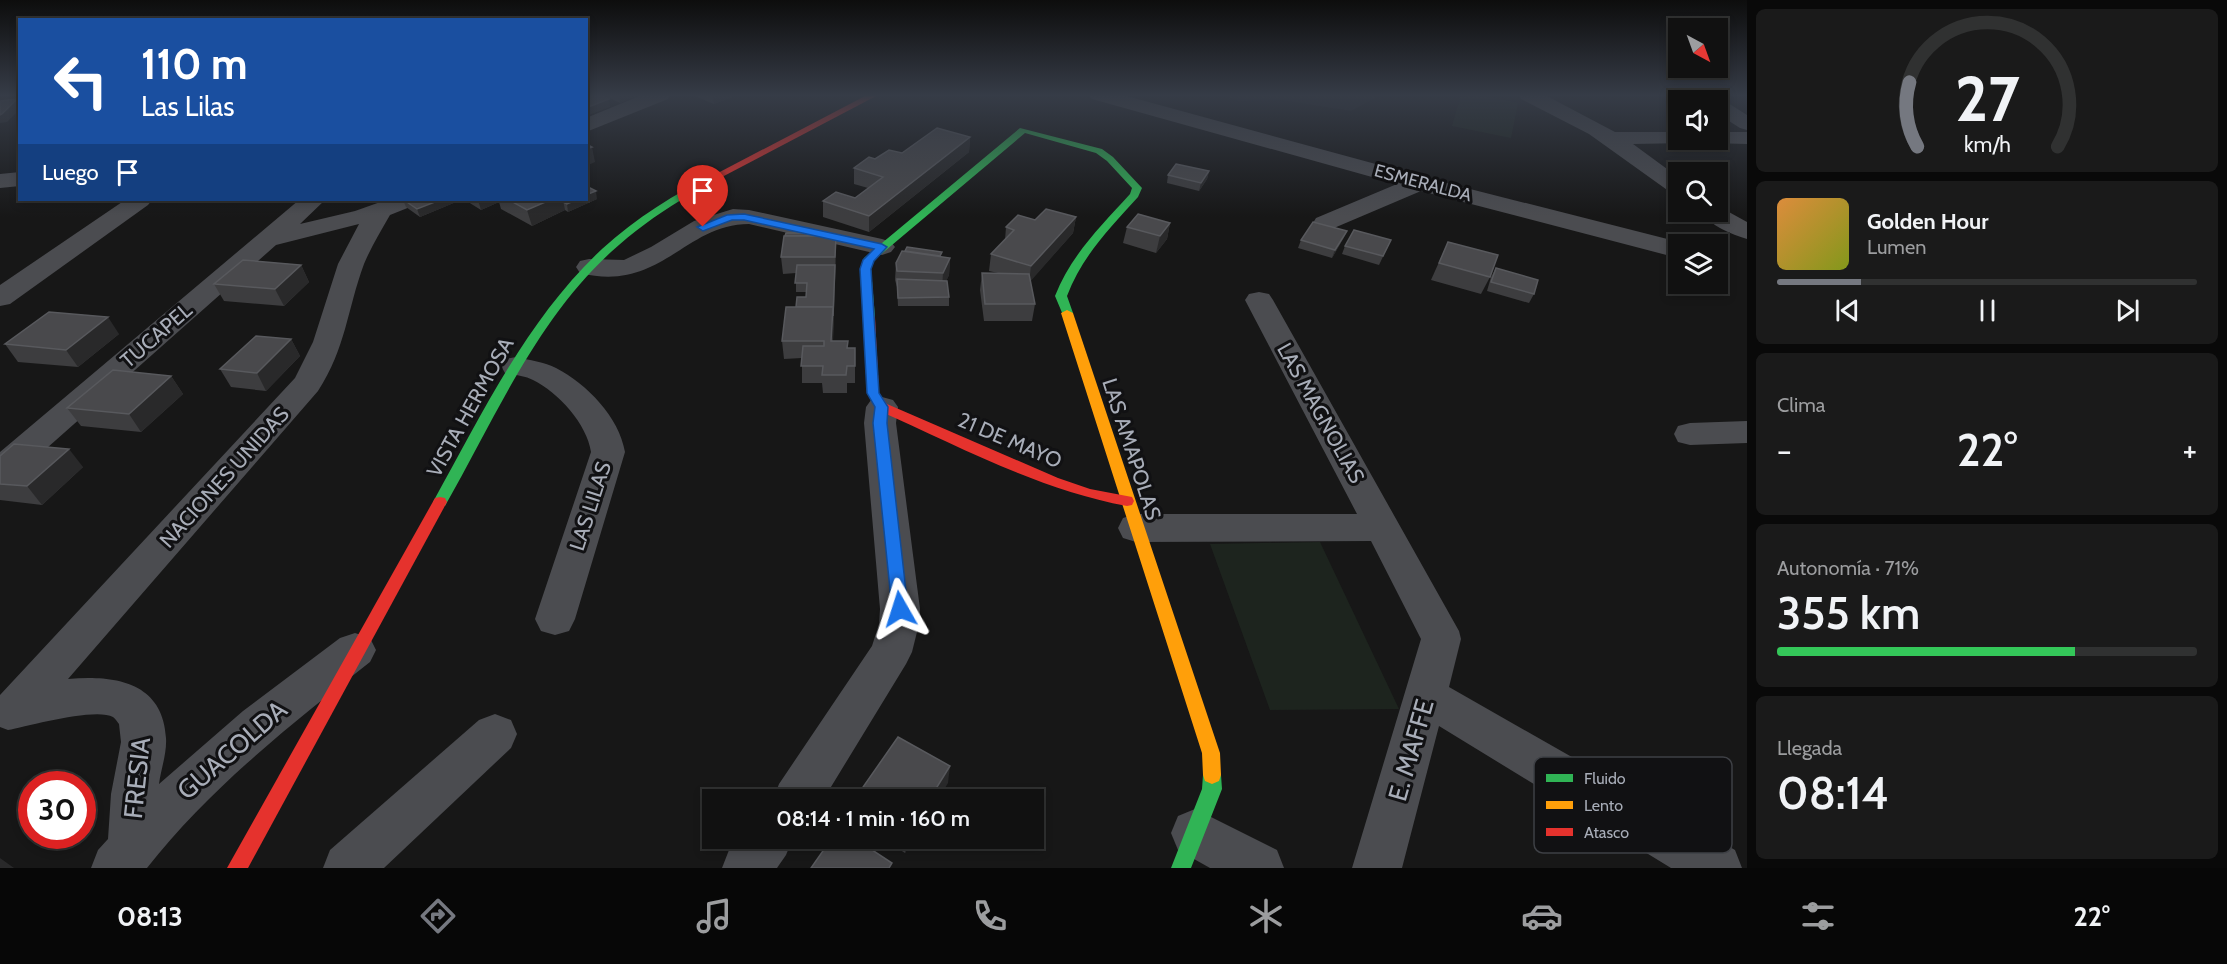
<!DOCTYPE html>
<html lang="es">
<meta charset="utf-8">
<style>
:root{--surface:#111;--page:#1a1a1a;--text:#f1f3f6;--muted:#9c9d9f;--line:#303131;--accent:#757880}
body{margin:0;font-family:Cabin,sans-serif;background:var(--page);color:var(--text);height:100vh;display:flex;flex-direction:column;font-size:22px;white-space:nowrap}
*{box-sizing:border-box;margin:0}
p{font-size:20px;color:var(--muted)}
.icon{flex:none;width:33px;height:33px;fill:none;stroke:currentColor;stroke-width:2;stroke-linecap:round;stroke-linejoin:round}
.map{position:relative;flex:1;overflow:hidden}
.side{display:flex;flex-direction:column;gap:9px;padding:9px;background:#090909;width:480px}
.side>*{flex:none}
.banner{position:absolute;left:18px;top:18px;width:570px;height:183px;border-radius:0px;box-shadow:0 3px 9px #0003,0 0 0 2px var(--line);background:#1a4fa0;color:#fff;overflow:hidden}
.needle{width:39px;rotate:139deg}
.buttons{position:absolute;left:1668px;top:18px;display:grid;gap:12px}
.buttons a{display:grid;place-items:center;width:60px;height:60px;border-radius:0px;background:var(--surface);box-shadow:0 3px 9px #0003,0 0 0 2px var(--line);font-size:30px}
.speed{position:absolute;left:18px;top:771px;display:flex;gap:12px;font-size:30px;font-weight:700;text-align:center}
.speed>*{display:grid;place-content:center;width:78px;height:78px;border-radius:50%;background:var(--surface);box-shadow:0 3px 9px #0003,0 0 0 2px var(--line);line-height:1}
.speed .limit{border:9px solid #d22;background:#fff;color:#111}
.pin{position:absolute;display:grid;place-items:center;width:51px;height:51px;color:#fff;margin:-62px -26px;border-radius:50% 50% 50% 0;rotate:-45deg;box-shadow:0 0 6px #0007}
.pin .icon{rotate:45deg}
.me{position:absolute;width:66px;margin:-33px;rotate:354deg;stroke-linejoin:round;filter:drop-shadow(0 0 4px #0008)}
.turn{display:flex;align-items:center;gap:21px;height:126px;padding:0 24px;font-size:27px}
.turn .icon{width:78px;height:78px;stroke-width:2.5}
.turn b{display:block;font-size:42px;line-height:51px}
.then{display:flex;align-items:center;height:57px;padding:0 24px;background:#0003;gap:12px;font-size:22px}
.big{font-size:45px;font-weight:600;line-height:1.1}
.side .tile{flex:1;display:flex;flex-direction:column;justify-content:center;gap:9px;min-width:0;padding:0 21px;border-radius:9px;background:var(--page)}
.side .dial{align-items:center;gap:0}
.dial svg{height:156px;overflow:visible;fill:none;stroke:var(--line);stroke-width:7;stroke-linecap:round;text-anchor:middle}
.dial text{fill:var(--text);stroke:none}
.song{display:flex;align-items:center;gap:18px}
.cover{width:72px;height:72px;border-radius:9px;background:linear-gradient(135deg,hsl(30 70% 55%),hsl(70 70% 35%))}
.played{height:6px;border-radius:3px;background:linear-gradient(90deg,var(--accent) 20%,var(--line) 20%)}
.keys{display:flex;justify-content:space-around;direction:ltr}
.heat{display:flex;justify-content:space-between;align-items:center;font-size:33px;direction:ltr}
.charge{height:9px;border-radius:4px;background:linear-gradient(90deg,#34c759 71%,var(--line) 0)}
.trip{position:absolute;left:702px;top:789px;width:342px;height:60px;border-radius:0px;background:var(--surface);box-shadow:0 3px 9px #0003,0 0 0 2px var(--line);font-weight:600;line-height:60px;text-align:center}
.menu{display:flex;height:96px;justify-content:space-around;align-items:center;background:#070707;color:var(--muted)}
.menu .icon{width:42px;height:42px}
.menu .current{color:var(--accent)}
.menu b{font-size:27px;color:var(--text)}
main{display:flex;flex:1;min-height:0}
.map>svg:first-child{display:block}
</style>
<main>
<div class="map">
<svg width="1747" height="868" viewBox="0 0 1747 868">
<rect width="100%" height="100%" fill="#171717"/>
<path fill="#212123" d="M1225 95H1381L1351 111 1282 100 1238 101Z"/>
<g fill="#1d241e">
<path d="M1461 95H1478L1518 103 1511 138 1452 126Z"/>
<path d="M1320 542 1399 709 1270 710 1210 544Z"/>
</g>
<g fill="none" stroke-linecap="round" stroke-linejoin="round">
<g fill="#4b4c50" fill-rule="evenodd">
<path d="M642 95H671L668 99 586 132V118Z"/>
<path d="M1089 95H1123L1427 178 1687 244H1678V258L1421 191 1334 228 1325 230 1316 228 1313 223 1316 218 1397 184 1092 99Z"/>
<path d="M1518 95H1545L1615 132H1678V140H1688L1686 143 1633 144 1678 177V194L1670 192 1589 134 1521 99Z"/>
<path d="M1718 99 1725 101 1747 115V130L1740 128 1718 114V100H1712Z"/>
<path d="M1718 132H1747V144L1710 143 1708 140H1718Z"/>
<path d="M20 172V186L0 188V174Z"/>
<path d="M125 200H152L148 205 10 304 0 306V285Z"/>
<path d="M299 200H325L300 224 355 211 386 200H419L415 205 390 215C381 231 371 247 364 264 347 310 346 348 318 391L68 679C113 675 163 681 166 738 167 753 161 769 159 784L243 711 340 638 355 633 370 638 376 650 370 662C290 725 210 788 147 868H91L98 850 108 839 111 794 121 742 119 724C117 722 116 719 113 717 96 707 28 726 8 730L0 727V695L295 378 313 342 338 264 359 224 276 245 12 479 0 483V452Z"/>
<path d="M1718 206 1747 222V239C1731 234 1711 226 1701 212H1718Z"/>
<path d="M733 209 749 210 882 239 891 242 895 247 891 252 882 255 749 224C684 224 661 293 580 273L576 267 580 261 589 259 624 260 651 247 694 221Z"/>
<path d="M1259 292 1269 294 1273 300 1459 631 1461 639 1449 687 1735 850 1742 868H1671L1439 726 1402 868H1352L1421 639 1371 541 1136 542 1123 538 1118 528 1123 518 1136 514H1357L1245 300 1249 294Z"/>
<path d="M516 357C529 360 545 362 556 368 587 384 619 417 625 452L575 619 569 631 555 635 541 631 535 619 591 452C587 424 558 392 533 380 525 376 514 375 505 373L501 366 505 359Z"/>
<path d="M882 397 893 400 898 407 896 423 920 609 919 624 912 652 906 664 823 800H773L779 784 872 646 879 624 880 609 864 423 866 407 871 400Z"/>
<path d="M1747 421V443L1690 445 1678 442 1674 434 1678 426 1690 423Z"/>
<path d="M495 714 511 720 517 734 511 748 384 868H323L330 850 479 720Z"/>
<path d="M1195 809 1277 850 1284 868H1210L1178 850 1171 833 1178 816Z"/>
<path d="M739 838H793L786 855 777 868H722L729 850Z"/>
</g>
<g fill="#30b455" fill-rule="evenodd">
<path d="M1020 128 1102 149 1113 157 1142 188 1138 197C1110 228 1082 256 1067 296L1073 313 1071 315H1063L1055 296C1071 255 1101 226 1130 194L1132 188 1107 161 1096 153 1025 133 873 261 871 269 875 317 873 319H865L861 269 864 258Z"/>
<path d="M716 173 724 175C712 185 694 192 681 200 656 215 633 232 611 252 536 321 495 418 445 506H435L433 502C482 414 527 319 602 249 636 218 675 194 716 173Z"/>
<path d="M1212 766 1219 769 1221 775 1222 789 1191 868H1171L1202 789 1203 775 1205 769Z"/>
</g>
<path fill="#ff9f0a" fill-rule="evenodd" d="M1067 310 1073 313 1220 753 1221 775 1219 781 1212 784 1205 781 1203 775 1202 753 1061 313Z"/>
<g fill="#e5322d" fill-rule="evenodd">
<path d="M867 95H878L722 177 714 175Z"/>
<path d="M869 314 875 317 879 393 887 404 1058 478 1090 489 1132 497 1134 501 1132 505 1127 506C1039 490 959 446 877 410L867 393 863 317Z"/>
<path d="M440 497 445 498 447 502 248 868H227L435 498Z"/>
</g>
</g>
<g fill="#3d3d3f">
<path d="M604 95H638L620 103Z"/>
<path d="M692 95H735V96L714 104Z"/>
<path d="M970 137 969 152 869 232 823 217V201L855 198 868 188 854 184V168L875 159Z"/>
<path d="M1209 171 1207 179 1199 191 1167 183 1168 175Z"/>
<path d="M597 199 568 212 565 210 532 226 501 209 499 202 481 210 465 200H586Z"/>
<path d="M330 200H353L350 202 331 201Z"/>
<path d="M403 200 456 202 420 217 406 207Z"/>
<path d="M1076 217 1073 233 1030 281 1035 304 1032 321H984L980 290 982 273H998L989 271 991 254 1005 240 1006 227 1035 220Z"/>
<path d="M1170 223 1167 239 1156 253 1123 243 1127 227Z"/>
<path d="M1347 231 1343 239 1332 258 1298 248 1301 240Z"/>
<path d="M816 236H836V253L833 341 848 348H855V383H847V393H823L822 383H802V358L784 359 782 341 796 307 806 297V292H796V273L783 274 781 257Z"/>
<path d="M1391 240 1379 265 1342 254 1345 246Z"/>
<path d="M1448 242 1490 277 1481 294 1431 280Z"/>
<path d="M942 257 950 258 949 275 946 281 949 297V306H898L897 287 895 280 896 263Z"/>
<path d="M301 265 309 282 284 306 224 301 214 284Z"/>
<path d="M1496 268 1534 294 1529 303 1487 291 1491 277Z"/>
<path d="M119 334 78 367 18 362 5 344Z"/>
<path d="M291 339 300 356 266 391 231 387 220 369Z"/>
<path d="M171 376 183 394 141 432 81 426 67 408Z"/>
<path d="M0 456 83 467 42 505 0 500Z"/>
<path d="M882 838H914L905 853Z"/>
</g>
<g fill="#29292a">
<path d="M619 95H638L620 103Z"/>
<path d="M717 95H735V96L714 104 713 97Z"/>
<path d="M17 99 20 104V109L7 122 0 123V115Z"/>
<path d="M609 99 610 107 586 116V108Z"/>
<path d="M970 137 969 152 869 232V216Z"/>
<path d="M592 147 595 162 586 166V149Z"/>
<path d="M1209 171 1207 179 1199 191 1201 183Z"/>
<path d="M596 191 597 199 568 212 567 204 576 200H586V195Z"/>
<path d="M440 200H455L456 202 420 217 417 209Z"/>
<path d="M478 200H499V202L481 210Z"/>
<path d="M550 200H563L565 210 532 226 527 210Z"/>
<path d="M1076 217 1073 233 1029 283 1031 266Z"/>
<path d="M1170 223 1167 239 1156 253 1160 236Z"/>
<path d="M1347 231 1343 239 1332 258 1335 250Z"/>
<path d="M836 236V253L832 358 831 341 835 265Z"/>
<path d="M950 258 949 275 942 290 943 273Z"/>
<path d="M301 265 309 282 284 306 275 289Z"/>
<path d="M108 317 119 334 78 367 66 350Z"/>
<path d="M291 339 300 356 266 391 257 373Z"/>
<path d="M171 376 183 394 141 432 129 414Z"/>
<path d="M69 449 83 467 42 505 27 486Z"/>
<path d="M950 766 948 783 938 800H929Z"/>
<path d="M905 838H914L905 853Z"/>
<path d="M0 858 14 868H0Z"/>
</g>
<g fill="#49494c" stroke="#58595d" stroke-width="1.5">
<path d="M586 95H600L609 99 586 108Z"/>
<path d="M17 99 2 114 0 115V101Z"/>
<path d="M937 128 970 137 869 216 823 201 836 192 855 198 883 177 854 168 869 157 875 159 889 150 902 153Z"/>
<path d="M586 144 592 147 586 149Z"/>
<path d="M1176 164 1209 171 1201 183 1168 175Z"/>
<path d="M586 186 596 191 586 195Z"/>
<path d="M404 200H440L417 209Z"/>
<path d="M509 200H550L527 210Z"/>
<path d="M563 200H576L567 204 563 202Z"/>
<path d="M1046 209 1076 217 1031 266 991 254 1014 230 1006 227 1018 215 1035 220Z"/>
<path d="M1138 214 1170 223 1160 236 1127 227Z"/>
<path d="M1313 222 1347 231 1335 250 1301 240Z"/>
<path d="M1354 230 1391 240 1383 256 1345 246Z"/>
<path d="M786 233H816L815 236H785Z"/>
<path d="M784 236H836L835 257H781Z"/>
<path d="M1448 242 1498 255 1490 277 1439 263Z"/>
<path d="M907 247 942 252 940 256 905 251Z"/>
<path d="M902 251 950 258 943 273 897 271 896 263Z"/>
<path d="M243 260 301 265 275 289 214 284Z"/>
<path d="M797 265H835L833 316V307H796L797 297H806L807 283H795Z"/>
<path d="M1496 268 1538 280 1534 294 1491 282Z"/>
<path d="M982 273 1029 274 1035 304H985Z"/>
<path d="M897 279 947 281 949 297 898 298Z"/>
<path d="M786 307H833L831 341H848L847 348H855V366H847L846 375H822L823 366H801L803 346H824V341H782Z"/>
<path d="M49 312 108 317 66 350 5 344Z"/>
<path d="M256 336 291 339 257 373 220 369Z"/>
<path d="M113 370 171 376 129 414 67 408Z"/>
<path d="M14 444 69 449 27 486 0 484V456Z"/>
<path d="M898 737 950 766 929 800H854Z"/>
<path d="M832 838H854L892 863 889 868H811Z"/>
</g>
<linearGradient id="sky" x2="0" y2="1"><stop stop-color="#0d0d0d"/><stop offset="0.44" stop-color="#363c47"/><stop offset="1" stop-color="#363c47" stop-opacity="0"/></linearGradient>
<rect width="1747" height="217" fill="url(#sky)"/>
<path fill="#1a73e8" stroke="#114b97" stroke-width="1.5" d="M744 214 882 244 887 247 874 261 871 269 879 393 888 407 887 423 908 609 906 614 900 616 894 614 892 609 873 423 875 407 867 393 860 269 863 260 874 249 744 220H732L703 231 697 227 727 215Z"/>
<g text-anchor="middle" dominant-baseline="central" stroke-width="6" stroke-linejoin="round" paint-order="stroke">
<g font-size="18" fill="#a8adb8" stroke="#111113">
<text transform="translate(1423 183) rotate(15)">ESMERALDA</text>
</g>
<g font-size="21" fill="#a8adb8" stroke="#111113">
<text transform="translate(156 335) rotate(-41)">TUCAPEL</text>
<text transform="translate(470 407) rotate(-61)">VISTA HERMOSA</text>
<text transform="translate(1321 413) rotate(61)">LAS MAGNOLIAS</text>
<text transform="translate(1010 440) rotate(23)">21 DE MAYO</text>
<text transform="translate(1132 449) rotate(72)">LAS AMAPOLAS</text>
<text transform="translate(224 477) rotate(-48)">NACIONES UNIDAS</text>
<text transform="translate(590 506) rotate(-72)">LAS LILAS</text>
</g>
<g font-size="26" fill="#a8adb8" stroke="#111113">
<text transform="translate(232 750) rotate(-41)">GUACOLDA</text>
<text transform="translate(1411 750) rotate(-74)">E. MAFFE</text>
<text transform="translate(137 778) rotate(-84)">FRESIA</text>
</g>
</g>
<rect x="1534" y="757" width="198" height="96" rx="9" fill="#111113" stroke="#3e4045" stroke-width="1.5"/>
<rect x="1546" y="774" width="27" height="8" fill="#30b455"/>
<rect x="1546" y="801" width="27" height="8" fill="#ff9f0a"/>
<rect x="1546" y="828" width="27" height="8" fill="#e5322d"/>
<g font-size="16" fill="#a8adb8">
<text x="1584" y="784">Fluido</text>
<text x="1584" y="811">Lento</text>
<text x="1584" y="838">Atasco</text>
</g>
</svg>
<div class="buttons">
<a><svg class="needle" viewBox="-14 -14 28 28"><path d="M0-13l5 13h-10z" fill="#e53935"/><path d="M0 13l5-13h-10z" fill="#9c9d9f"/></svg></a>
<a><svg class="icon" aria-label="sound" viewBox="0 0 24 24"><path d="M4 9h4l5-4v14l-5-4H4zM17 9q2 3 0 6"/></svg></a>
<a><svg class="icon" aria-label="search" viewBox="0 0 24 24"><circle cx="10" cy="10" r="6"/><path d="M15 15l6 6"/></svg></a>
<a><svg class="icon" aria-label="layers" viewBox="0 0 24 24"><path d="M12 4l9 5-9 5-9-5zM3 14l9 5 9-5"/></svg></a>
</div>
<div class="speed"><div class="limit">30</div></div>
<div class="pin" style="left:703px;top:227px;background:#d93025"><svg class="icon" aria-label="arrive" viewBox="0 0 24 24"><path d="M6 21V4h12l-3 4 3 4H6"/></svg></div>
<svg class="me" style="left:900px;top:609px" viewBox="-20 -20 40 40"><path d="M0-17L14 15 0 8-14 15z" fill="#1a73e8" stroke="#fff" stroke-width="4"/></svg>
<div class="trip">08:14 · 1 min · 160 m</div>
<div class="banner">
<div class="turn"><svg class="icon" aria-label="left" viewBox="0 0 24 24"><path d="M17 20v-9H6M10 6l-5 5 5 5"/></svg><div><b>110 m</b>Las Lilas</div></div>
<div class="then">Luego<svg class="icon" aria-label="arrive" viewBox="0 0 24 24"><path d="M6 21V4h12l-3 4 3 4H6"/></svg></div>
</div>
</div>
<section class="side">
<div class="tile dial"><svg viewBox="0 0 100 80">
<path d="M14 69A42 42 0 1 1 86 69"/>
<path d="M14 69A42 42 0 0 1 10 36" stroke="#757880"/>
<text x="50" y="56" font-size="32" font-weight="700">27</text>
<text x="50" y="72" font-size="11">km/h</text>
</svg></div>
<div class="tile">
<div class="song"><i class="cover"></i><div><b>Golden Hour</b><p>Lumen</p></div></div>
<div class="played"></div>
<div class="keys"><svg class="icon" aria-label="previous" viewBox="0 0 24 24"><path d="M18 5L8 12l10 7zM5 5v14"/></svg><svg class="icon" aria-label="pause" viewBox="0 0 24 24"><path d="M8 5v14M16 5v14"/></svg><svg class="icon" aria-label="next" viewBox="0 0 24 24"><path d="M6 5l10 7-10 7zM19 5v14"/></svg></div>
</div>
<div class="tile"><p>Clima</p>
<div class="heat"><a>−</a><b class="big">22°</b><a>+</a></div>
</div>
<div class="tile"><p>Autonomía · 71%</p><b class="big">355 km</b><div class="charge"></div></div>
<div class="tile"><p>Llegada</p><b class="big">08:14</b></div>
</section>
</main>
<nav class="menu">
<b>08:13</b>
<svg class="icon current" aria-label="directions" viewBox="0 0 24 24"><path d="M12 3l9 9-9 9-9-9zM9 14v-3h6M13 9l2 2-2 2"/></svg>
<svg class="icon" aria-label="music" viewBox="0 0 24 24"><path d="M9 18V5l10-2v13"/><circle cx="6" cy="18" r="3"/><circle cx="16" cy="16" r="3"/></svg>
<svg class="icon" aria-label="phone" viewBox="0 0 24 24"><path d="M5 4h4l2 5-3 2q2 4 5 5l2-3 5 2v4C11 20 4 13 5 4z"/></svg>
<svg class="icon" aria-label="climate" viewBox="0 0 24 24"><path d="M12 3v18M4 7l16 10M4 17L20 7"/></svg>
<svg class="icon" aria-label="car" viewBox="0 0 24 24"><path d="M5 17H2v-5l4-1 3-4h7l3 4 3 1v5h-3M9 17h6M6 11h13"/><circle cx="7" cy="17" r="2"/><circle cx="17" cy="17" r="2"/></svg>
<svg class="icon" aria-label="filters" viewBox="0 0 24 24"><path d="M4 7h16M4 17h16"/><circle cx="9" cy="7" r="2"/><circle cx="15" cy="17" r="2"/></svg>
<b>22°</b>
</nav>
